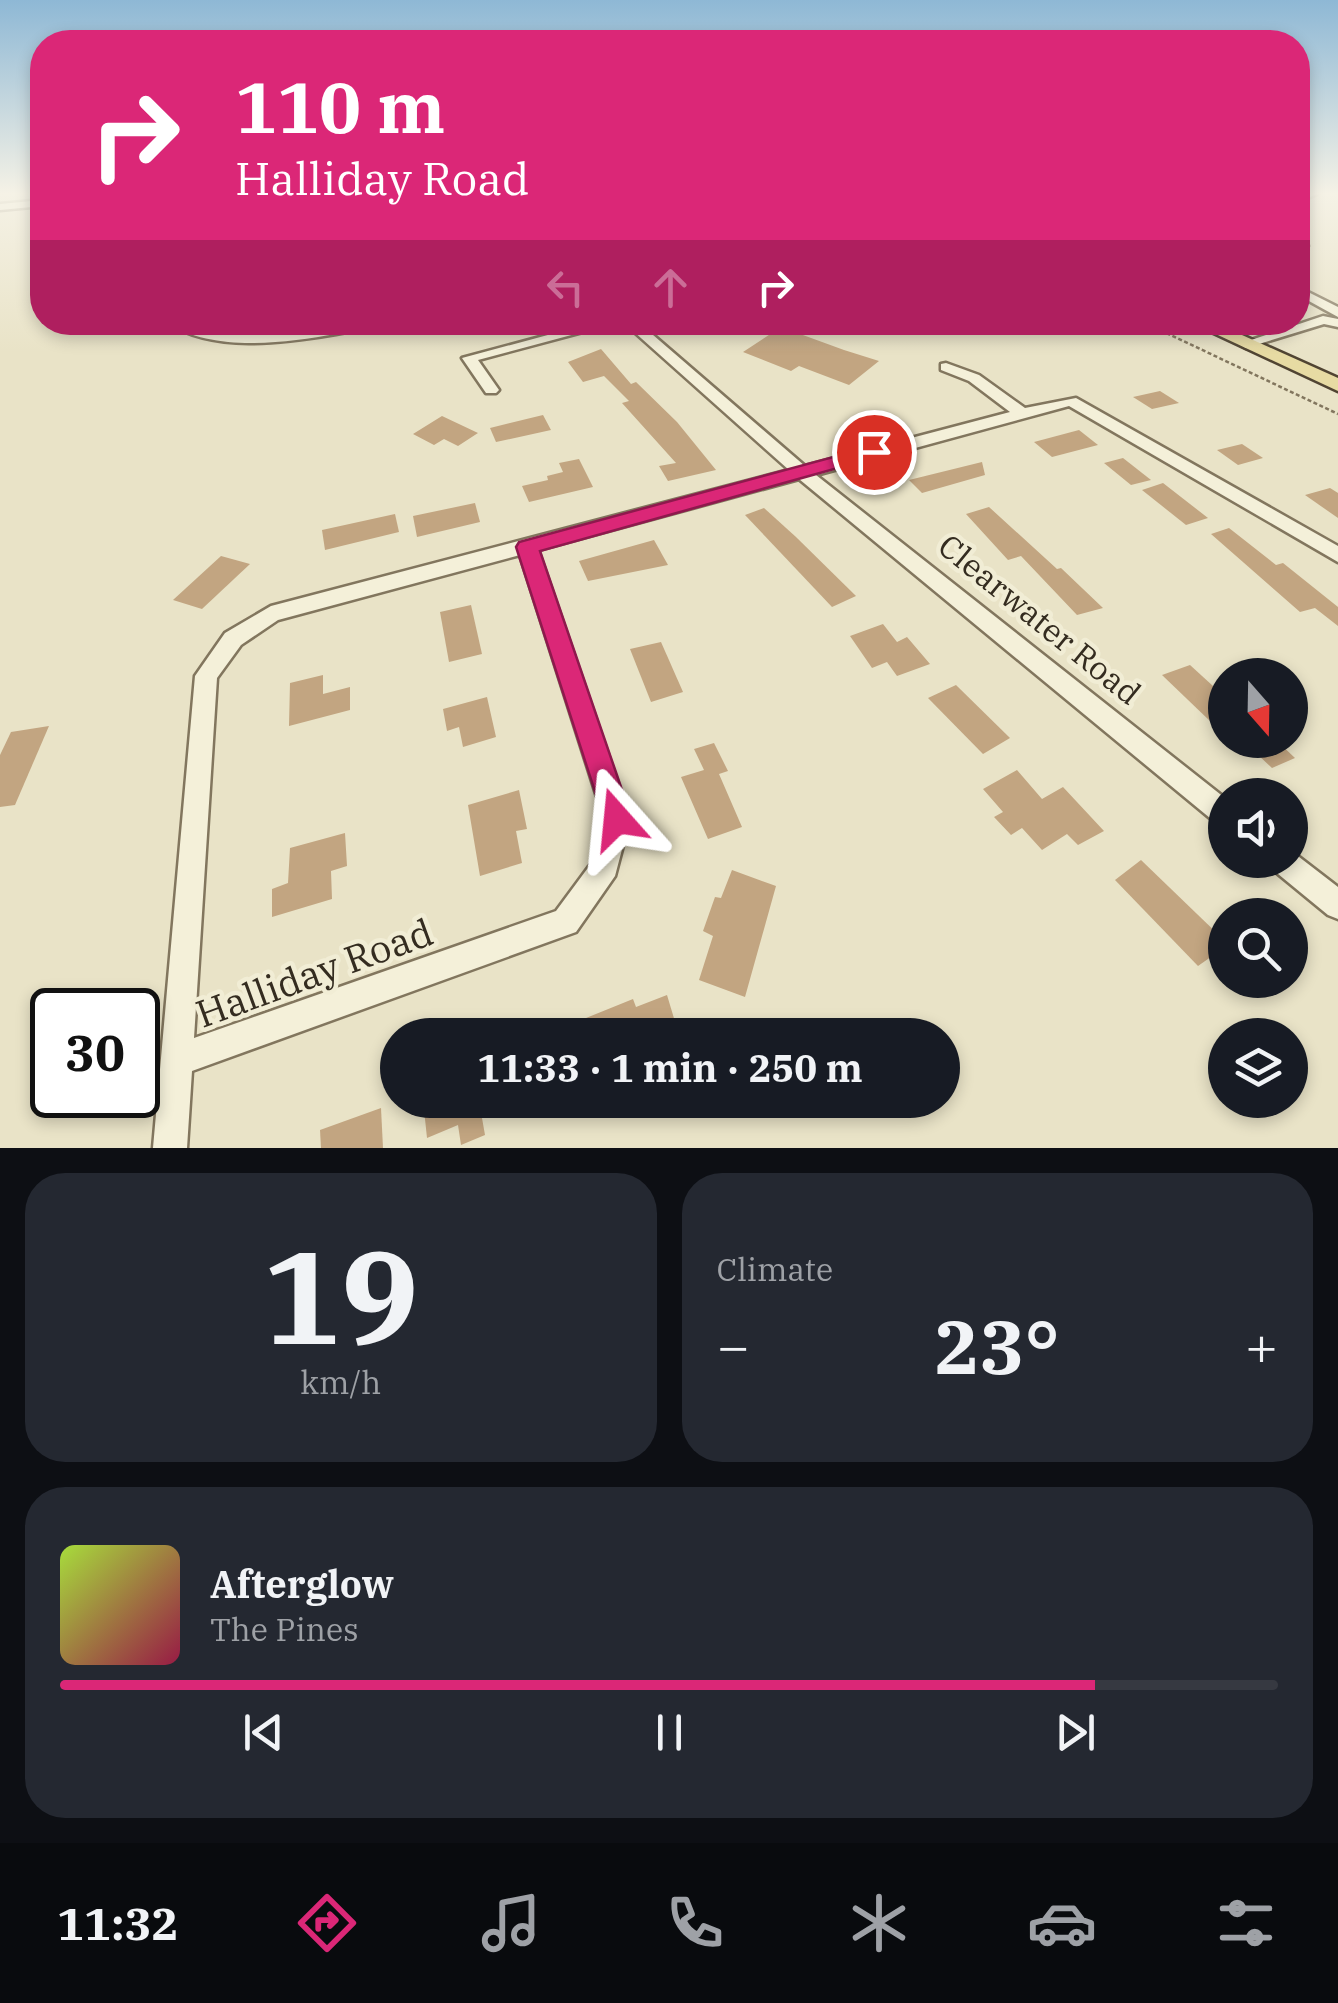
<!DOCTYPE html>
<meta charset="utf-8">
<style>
:root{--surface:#171b24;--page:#242831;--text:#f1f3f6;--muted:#9ea1a6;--line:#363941;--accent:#db2777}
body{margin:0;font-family:"IBM Plex Serif",serif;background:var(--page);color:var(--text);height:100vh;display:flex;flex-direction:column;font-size:38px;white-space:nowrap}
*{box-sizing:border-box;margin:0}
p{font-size:32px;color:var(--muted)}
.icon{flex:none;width:55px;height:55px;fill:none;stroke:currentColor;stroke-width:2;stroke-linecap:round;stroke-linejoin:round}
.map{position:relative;height:1148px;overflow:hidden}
.drawer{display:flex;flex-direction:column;gap:25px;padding:25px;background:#0d0f14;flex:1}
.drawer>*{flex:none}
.top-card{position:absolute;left:30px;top:30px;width:1280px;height:305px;border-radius:40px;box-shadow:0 5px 15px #0003;background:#db2777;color:#fff;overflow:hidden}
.needle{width:65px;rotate:160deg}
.tools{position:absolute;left:1208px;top:658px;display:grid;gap:20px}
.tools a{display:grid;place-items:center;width:100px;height:100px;border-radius:50%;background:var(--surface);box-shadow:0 5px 15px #0003;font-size:50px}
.speed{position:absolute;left:30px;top:988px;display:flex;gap:20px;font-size:50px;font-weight:700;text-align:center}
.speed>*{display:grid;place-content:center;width:130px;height:130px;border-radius:50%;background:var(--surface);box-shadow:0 5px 15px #0003;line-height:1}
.speed .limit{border:5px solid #111;border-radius:15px;background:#fff;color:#111}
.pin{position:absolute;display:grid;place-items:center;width:85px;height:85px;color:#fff;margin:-42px;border:5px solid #fff;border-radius:50%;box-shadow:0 2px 10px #0007}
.me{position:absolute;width:110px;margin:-55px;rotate:342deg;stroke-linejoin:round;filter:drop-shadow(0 0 8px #0008)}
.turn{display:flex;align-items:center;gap:35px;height:210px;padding:0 40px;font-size:45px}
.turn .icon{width:130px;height:130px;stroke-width:2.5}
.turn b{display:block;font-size:70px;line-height:85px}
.lanes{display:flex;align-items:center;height:95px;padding:0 40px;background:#0003;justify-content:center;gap:50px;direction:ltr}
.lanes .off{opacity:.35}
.big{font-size:75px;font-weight:800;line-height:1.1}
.drawer .widget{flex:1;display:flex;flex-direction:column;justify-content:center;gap:15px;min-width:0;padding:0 35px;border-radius:40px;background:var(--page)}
.drawer .dial{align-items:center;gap:0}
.dial b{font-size:130px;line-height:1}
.song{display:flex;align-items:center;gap:30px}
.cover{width:120px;height:120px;border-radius:15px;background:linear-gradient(135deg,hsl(80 70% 55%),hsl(340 70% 35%))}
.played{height:10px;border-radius:5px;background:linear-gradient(90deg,var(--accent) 85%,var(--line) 85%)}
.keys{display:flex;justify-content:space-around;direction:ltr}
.heat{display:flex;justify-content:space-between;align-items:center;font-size:55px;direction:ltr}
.drawer .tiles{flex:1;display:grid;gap:25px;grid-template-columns:1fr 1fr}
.widget:last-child{grid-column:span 2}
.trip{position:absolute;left:380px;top:1018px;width:580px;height:100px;border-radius:50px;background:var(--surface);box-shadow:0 5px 15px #0003;font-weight:800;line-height:100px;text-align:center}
.tab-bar{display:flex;height:160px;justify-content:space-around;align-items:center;background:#090b0e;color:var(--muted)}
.tab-bar .icon{width:70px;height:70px}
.tab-bar .current{color:var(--accent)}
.tab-bar b{font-size:45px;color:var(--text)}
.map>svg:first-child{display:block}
</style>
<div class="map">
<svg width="1338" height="1148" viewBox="0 0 1338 1148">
<rect width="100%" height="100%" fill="#e9e3c7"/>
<g fill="#c2a581">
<path d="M781 327 844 350 879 361 849 385 799 366 791 371 743 352Z"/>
<path d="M601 349 631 384 636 382 677 422 716 470 668 481 659 466 676 463 622 403 629 401 604 376 583 382 568 362Z"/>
<path d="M1160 391 1179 403 1152 409 1133 397Z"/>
<path d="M543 415 551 430 496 442 490 428Z"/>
<path d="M442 416 478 433 458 446 444 439 434 445 413 434Z"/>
<path d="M1079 430 1098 445 1052 457 1034 442Z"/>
<path d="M1242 444 1263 458 1238 465 1217 450Z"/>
<path d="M1123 458 1151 480 1131 485 1104 463Z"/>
<path d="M579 459 593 487 529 502 522 486 548 480 547 476 563 472 559 463Z"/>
<path d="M982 462 985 475 922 493 909 480Z"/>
<path d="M1163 483 1208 518 1186 525 1142 490Z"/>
<path d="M1330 488 1338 493V518L1305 495Z"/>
<path d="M475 503 480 522 417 537 413 516Z"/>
<path d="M989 507 1057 569 1061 568 1103 608 1077 615 1021 556 1008 560 966 514Z"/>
<path d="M764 508 796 537 856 596 832 607 745 515Z"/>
<path d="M395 514 399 532 325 550 322 530Z"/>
<path d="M1229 528 1276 565 1283 563 1338 607V626L1315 608 1300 612 1211 534Z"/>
<path d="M654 540 668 565 588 581 579 561Z"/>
<path d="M221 556 250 564 202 609 173 600Z"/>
<path d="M471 605 482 654 449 662 440 612Z"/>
<path d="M883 624 897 642 907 637 930 664 897 676 887 662 872 668 850 636Z"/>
<path d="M661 642 683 692 651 702 630 649Z"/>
<path d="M1190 665 1225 697V716L1211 722 1162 675Z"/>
<path d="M323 675V694L350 687V710L289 726 290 683Z"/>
<path d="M956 685 1010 738 983 754 928 698Z"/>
<path d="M487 697 496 737 463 747 459 727 447 731 443 709Z"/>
<path d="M49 726 15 805 0 807V755L11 732Z"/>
<path d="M1242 740H1276L1295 758 1272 768Z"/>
<path d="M714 743 728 771 719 774 742 827 708 839 681 777 704 770 694 749Z"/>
<path d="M1017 770 1042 799 1063 787 1104 831 1078 845 1067 834 1042 850 1022 828 1011 835 994 817 1003 812 983 789Z"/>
<path d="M519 790 527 829 516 831 522 863 480 876 468 805Z"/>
<path d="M345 833 347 866 331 871 332 899 272 917V889L288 883 290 848Z"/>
<path d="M1141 860 1225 941V947L1198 966 1115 880Z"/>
<path d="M732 870 776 886 745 997 699 980 713 936 703 931 715 897 721 898Z"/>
<path d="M667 995 679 1035H544L633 999 636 1007Z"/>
<path d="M423 1100H524L482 1118 485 1135 461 1145 458 1125 427 1138Z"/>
<path d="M381 1108 383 1148H321L320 1130Z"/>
</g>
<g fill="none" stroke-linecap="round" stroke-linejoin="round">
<g stroke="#82765e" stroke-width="5">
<g id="minor">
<path d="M1303 192H1315L1317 194 1298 202V196Z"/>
<path d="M42 200V206L0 210V204Z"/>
<path d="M1298 241 1308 246 1298 254Z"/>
<path d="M1298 287 1338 307V317L1298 295Z"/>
<path d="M1323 316 1338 319V327L1324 324 1246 348 1239 344Z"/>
<path d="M166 322C194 322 221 334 250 334 294 335 337 322 381 322 369 329 351 331 336 334 283 343 213 353 166 322Z"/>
<path d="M596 322H620L478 360 499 390 496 393H486L462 358Z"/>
<path d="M623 322H638L805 466 1010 412 969 381 941 370V364L946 363 979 375 1025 408 1076 398 1338 546V562L1069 406 816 475 1225 798V826L1216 823 799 479 538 550 630 819 615 876 576 932 192 1071 187 1148H153L195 676 225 633 271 606 789 470ZM520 555 604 819 593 861 556 911 194 1038 217 678 241 645 278 620Z"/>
<path d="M1290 850 1338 887V919L1328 915 1272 869 1268 860H1290Z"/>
</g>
</g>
<g stroke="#504432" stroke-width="5">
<path id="major" d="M1190 322H1213L1338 378V391Z"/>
</g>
<path stroke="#82765e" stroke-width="2.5" stroke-dasharray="4 2.5" stroke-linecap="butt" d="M1143 322 1338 414"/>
<use href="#minor" fill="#f4f0d9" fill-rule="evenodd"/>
<use href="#major" fill="#e7dba3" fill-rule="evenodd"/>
</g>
<linearGradient id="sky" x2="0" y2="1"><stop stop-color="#8eb8d5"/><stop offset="0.55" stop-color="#f5f2e6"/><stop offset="1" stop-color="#f5f2e6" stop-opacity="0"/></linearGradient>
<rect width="1338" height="352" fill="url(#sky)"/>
<path fill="#db2777" stroke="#8e194d" stroke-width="2.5" d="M874 446 884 452 881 456 540 551 632 819 628 829 617 833 607 829 516 547 519 542Z"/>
<g text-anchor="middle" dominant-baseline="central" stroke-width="9" stroke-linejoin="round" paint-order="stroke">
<g font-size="32" fill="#342c20" stroke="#f1edd5">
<text transform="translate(1040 619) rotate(39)">Clearwater Road</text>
</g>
<g font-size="38" fill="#342c20" stroke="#f1edd5">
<text transform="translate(314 972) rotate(-20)">Halliday Road</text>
</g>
</g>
</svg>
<div class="tools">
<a><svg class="needle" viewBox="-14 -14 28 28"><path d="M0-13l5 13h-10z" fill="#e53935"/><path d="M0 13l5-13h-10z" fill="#9ea1a6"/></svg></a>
<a><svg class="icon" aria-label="sound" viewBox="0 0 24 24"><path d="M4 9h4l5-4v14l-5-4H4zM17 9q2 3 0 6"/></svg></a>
<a><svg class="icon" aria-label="search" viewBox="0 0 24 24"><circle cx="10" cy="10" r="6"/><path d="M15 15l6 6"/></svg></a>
<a><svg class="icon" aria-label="layers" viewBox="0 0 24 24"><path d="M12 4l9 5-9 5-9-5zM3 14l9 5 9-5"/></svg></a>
</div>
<div class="speed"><div class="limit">30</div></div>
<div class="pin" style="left:874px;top:452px;background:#d93025"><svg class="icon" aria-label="arrive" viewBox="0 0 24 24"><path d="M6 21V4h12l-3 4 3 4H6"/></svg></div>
<svg class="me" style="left:617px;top:819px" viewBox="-20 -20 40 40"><path d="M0-17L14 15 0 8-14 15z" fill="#db2777" stroke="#fff" stroke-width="4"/></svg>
<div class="trip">11:33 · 1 min · 250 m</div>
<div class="top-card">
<div class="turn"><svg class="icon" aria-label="right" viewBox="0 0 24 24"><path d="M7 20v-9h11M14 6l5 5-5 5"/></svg><div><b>110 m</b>Halliday Road</div></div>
<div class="lanes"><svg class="icon off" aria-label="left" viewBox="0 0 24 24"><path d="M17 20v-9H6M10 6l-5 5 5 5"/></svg><svg class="icon off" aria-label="ahead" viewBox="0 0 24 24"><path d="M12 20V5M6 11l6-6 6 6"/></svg><svg class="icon" aria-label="right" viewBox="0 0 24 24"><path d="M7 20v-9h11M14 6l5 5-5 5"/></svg></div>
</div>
</div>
<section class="drawer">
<div class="tiles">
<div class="widget dial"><b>19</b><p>km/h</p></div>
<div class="widget"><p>Climate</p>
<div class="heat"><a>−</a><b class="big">23°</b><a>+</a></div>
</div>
<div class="widget">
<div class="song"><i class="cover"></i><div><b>Afterglow</b><p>The Pines</p></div></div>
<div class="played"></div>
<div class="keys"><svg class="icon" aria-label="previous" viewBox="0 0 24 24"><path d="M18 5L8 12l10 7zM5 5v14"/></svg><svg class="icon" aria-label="pause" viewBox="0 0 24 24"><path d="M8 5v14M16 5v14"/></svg><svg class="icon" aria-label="next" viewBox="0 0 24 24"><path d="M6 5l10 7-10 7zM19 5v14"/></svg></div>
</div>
</div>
</section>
<nav class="tab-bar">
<b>11:32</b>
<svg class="icon current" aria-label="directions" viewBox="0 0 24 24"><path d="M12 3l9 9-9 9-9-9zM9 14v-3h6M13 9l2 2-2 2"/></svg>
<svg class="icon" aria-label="music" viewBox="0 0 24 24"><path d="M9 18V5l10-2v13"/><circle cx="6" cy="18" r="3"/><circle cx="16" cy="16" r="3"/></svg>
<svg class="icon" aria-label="phone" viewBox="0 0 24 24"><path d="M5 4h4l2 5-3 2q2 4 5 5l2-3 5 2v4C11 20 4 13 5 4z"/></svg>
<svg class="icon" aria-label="climate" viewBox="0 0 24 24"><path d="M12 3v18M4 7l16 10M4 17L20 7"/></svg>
<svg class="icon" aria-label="car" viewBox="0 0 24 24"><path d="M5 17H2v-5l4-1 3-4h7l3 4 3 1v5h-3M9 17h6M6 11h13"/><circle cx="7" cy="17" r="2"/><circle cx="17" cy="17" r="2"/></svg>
<svg class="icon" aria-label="filters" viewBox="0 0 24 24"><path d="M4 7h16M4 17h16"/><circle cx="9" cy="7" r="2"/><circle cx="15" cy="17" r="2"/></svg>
</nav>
